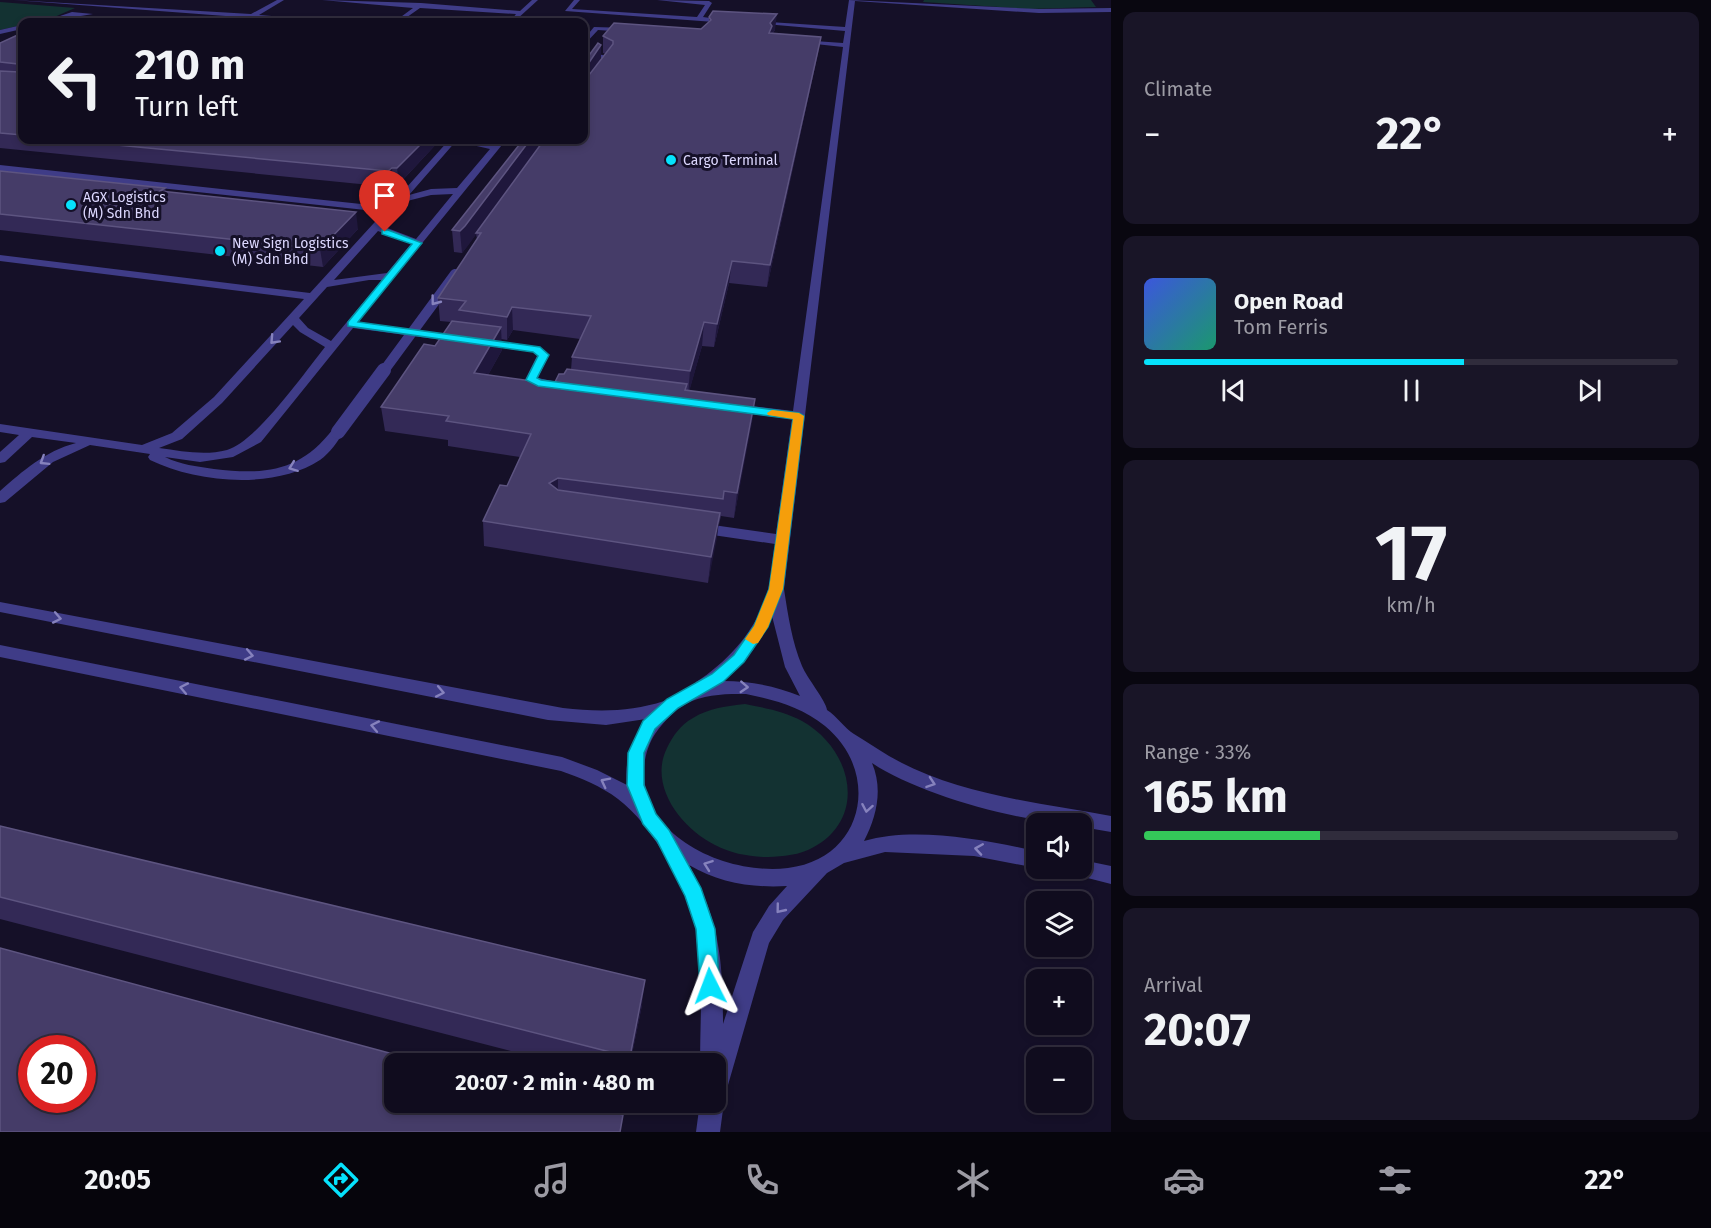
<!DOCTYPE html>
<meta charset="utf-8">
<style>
:root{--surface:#100c1e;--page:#191527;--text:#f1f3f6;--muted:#9c9ba4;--line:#302c3c;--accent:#06e2fc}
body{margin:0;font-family:"Fira Sans",sans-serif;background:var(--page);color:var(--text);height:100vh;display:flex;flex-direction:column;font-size:22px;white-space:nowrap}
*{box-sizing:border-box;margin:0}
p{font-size:20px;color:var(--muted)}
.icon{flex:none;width:33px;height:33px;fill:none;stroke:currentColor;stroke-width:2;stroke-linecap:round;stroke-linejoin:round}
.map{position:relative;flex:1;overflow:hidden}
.drawer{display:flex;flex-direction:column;gap:12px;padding:12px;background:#090710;width:600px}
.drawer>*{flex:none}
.banner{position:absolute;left:18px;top:18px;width:570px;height:126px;border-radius:12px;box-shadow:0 3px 9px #0003,0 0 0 2px var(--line);background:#100c1e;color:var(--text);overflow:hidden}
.fabs{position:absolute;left:1026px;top:813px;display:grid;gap:12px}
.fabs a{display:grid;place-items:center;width:66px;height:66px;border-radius:12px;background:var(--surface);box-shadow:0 3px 9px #0003,0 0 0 2px var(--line);font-size:30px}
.speed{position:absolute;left:18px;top:1035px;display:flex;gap:12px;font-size:30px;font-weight:700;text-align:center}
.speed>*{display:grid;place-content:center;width:78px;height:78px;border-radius:50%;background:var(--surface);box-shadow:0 3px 9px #0003,0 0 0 2px var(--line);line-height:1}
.speed .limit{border:9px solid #d22;background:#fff;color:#111}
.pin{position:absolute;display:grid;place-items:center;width:51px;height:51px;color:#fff;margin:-62px -26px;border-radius:50% 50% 50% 0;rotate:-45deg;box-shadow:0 0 6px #0007}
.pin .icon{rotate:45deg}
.me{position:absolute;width:66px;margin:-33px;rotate:357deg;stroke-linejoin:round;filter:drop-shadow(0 0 4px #0008)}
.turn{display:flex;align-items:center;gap:21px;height:126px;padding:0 18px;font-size:27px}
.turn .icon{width:78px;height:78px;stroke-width:2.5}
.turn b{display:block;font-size:42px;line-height:51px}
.big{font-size:45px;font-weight:700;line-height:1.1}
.drawer .widget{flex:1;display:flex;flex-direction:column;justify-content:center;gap:9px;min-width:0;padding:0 21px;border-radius:12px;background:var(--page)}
.drawer .dial{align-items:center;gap:0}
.dial b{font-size:78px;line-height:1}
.song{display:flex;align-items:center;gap:18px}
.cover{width:72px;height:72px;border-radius:9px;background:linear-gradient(135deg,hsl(230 70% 55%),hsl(160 70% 35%))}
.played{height:6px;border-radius:3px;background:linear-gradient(90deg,var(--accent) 60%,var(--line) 60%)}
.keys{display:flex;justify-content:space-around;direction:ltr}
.heat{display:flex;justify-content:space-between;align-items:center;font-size:33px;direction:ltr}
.charge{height:9px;border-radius:4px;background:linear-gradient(90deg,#34c759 33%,var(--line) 0)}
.trip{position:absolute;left:384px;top:1053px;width:342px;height:60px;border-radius:12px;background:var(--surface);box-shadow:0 3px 9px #0003,0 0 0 2px var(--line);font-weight:700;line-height:60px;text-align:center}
.tabs{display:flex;height:96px;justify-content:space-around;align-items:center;background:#06050c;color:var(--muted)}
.tabs .icon{width:42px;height:42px}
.tabs .current{color:var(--accent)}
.tabs b{font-size:27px;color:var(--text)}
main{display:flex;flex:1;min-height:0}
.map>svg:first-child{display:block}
</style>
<main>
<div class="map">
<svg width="1111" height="1132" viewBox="0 0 1111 1132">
<rect width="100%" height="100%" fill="#151028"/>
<g fill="#133232">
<path d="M924 0H1091L1096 7 1029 9 923 2Z"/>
<path d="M0 2 75 8 43 22H22V25L0 30Z"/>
<path d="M745 704C765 708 784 711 802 721 854 750 869 822 808 850 794 856 777 857 763 857 746 856 730 853 715 845 682 829 648 786 667 748 673 736 680 725 693 718 709 708 727 706 745 704Z"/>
</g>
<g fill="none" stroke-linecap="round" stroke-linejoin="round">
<g fill="#3f3c87" fill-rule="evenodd">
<path d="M13 0 251 14 277 0H284L259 15 347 22 252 18Z"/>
<path d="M322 0 421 3 520 11 532 0H538L516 20 513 18 516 14 420 8 400 22H394L413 8Z"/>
<path d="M574 0H580L572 9 697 17 705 5 657 0 709 1 712 3 703 17 731 21 728 23 565 11Z"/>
<path d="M849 0 1039 9 1111 8V12L1039 13 855 1 784 589C788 615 792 642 802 666 807 678 826 701 827 710 837 716 844 728 854 734 866 741 877 749 889 756 956 795 1037 802 1111 816V832L1082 827V824C1024 824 920 795 872 763 883 789 877 816 864 841 914 826 986 840 1036 851L1037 868 974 856 885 852 844 863 827 873 783 920 769 943 728 1085 724 1093 721 1095 724 1102 720 1132H696L700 1102H716V1064H700C700 1020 704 974 696 931 688 889 652 824 618 799 601 786 581 778 561 771L0 657V645L562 757 597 770 627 785C624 760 632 739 646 719L606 725 548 720 0 612V602L563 708C598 712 631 712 664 701 674 697 683 690 694 687L696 682C729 661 758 628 768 590 772 575 772 558 775 544L699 533 692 528 699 523 776 534 792 419 734 412 728 408 734 404 793 411 843 47 797 42 800 40 843 43 845 31 752 23 755 21 845 27ZM772 616 785 667 800 696C775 686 750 681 723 681L753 650ZM746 694C775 700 801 707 825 726 882 773 864 859 788 868 731 875 649 842 644 777 643 763 647 746 655 734 665 720 676 708 692 701 709 694 727 694 746 694ZM689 865C719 883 753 888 787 886L769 906 753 932 723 1024C723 962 720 921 689 865Z"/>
<path d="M72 12 93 14 44 22 45 21Z"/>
<path d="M22 25V29L0 34V30Z"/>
<path d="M594 27 627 28 630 30 627 32 598 30 584 45V39Z"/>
<path d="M584 53 603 55 611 60 584 96V90L604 61 600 58 584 57Z"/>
<path d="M449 140H457L409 195 431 189 457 188 490 149 459 142 458 140H470L493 145 498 140H506L358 322 540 347 549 355 538 378 557 382V388L527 383 525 380 537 356 533 352 353 328 261 442 233 457 200 462 165 457C181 465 196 466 214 469 265 475 300 472 333 429H343L344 432C337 442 330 453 320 460 274 490 197 483 150 460L148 457 150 454 90 445 53 462 5 502 0 503V491C23 471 45 451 76 443L32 437 5 462 0 463V452L19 435 0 432V424L142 445 172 433 214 397 304 299 0 261V255L310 293 384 212 0 171V165L389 207ZM453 194 416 239 382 226 403 202 431 195ZM378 231 411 244 387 273 334 280ZM369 280H382L331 341 308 328 299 318 327 287ZM293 325 300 332 325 347C305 372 256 442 227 450 204 456 182 451 159 448L182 439 222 403Z"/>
<path d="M1082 860 1111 866V884L1072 874 1069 868H1082Z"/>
</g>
<path stroke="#3f3c87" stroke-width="10" d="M383 372 455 274"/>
<path stroke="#3f3c87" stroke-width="14" d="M338 432 384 370"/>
</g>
<g fill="#332956" fill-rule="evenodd">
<path d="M709 17 775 30 773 33 821 37 818 53 767 287 729 283 714 347 702 346 689 391 755 399 734 518 721 516 719 524H718L708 583 484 546 483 521 507 486 520 457 448 446V440L385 431 381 407 435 346 451 322 440 321 438 298 477 239 476 234 462 253 454 252 452 230 584 140 601 45V60L606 54 603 53V36L701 29 709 22ZM513 330 580 339 572 357 571 370 564 374 554 384 488 375 502 350 501 339 507 340Z"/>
<path d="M22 33V140H440L399 184H393L390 187 0 148V43Z"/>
<path d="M0 171 165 188 166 192 358 229 323 267 0 230Z"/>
<path d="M0 826 642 1005 630 1064H561L0 919Z"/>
</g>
<g fill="#1f173c">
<path d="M777 14 775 30 771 35 767 50 770 23Z"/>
<path d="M821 37 818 53 767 287 770 265Z"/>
<path d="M601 45V62L584 87V70Z"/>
<path d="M425 140H440L399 184 397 168Z"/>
<path d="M530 140H545L467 247 462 253 460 231Z"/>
<path d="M392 168 393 184 390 187 388 171Z"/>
<path d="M356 212 358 229 323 267 320 249Z"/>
<path d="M732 261 729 283 714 347 717 324Z"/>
<path d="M512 307 513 330 507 340V317Z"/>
<path d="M704 322 702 346 688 396 690 371Z"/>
<path d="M501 327 502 350 476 397 474 373Z"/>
<path d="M755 399 752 423 734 518 737 493Z"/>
<path d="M558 478V503L549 483Z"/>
<path d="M720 513 717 538 708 583 711 557Z"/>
<path d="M645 980 642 1005 630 1064H629Z"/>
</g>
<g fill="#453c68" stroke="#5d5480" stroke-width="1.5" fill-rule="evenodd">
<path d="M713 11 777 14 770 23 772 26 769 33 821 37 770 265 732 261 717 324 704 322 690 371 572 357 591 316 512 307 507 317 459 310 466 301 438 298 481 233H476L544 140H584V80L586 79 613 44V41L603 36 614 23 701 29 711 20 709 17Z"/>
<path d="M52 20 83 22H47Z"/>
<path d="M22 33V135L0 133V71L19 72 18 64 0 62V43Z"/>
<path d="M598 43 601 45 584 70V62Z"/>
<path d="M64 140H425L397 168H392L388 171Z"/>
<path d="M523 140H530L465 226 460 231 452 230Z"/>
<path d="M0 171 165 188 160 191 356 212 320 249 0 214Z"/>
<path d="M452 321 501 327 474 373 554 384 559 374H564L567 369 687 384 685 390 755 399 737 493 724 491 723 499 558 478 549 483 558 490 720 513 711 557 483 521 500 485 507 486 531 434 446 421 449 416 381 407 424 344 435 346Z"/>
<path d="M0 826 645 980 630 1057 0 897Z"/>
<path d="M0 948 430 1064H394V1102H576L623 1115 620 1132H0ZM32 1048H82V1100H32Z"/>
</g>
<defs><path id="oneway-chevron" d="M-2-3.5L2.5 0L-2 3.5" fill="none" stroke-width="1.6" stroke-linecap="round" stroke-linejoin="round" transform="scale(1.5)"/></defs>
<g stroke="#8682bd">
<use href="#oneway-chevron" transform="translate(435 301) rotate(127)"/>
<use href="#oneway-chevron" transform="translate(274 340) rotate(133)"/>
<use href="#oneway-chevron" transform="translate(44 461) rotate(148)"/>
<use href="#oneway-chevron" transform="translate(293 467) rotate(159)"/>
<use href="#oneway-chevron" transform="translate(57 618) rotate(11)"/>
<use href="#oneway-chevron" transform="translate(249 655) rotate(11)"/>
<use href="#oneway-chevron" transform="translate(744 687) rotate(3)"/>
<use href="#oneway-chevron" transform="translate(184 688) rotate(-169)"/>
<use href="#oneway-chevron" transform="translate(440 692) rotate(11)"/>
<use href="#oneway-chevron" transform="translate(375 726) rotate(-169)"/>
<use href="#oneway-chevron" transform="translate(605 782) rotate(-153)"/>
<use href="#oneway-chevron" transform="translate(931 783) rotate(19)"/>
<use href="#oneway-chevron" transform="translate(867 808) rotate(100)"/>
<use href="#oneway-chevron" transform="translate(979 849) rotate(-171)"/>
<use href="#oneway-chevron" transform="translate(708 865) rotate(-160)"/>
<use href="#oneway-chevron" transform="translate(780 909) rotate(129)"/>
</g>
<path fill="#06e2fc" stroke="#0493a4" stroke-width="1.5" d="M382 230H388L422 243 358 322 540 347 549 355 537 378 541 380 799 413 804 416 783 589 768 627 744 662 723 682 678 708 655 729 644 753V785L656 814 669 830 701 888 715 929 720 986 717 993 710 996 703 993 700 986 696 929 685 896 657 841 643 824 627 785 628 753 643 721 667 699 712 674 734 655 754 626 769 589 793 419 538 386 526 380 538 356 533 352 348 326V322L412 244 382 234Z"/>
<path fill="#f59e0b" d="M772 410 799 413 804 416 783 589 768 627 758 643 753 644 745 639 754 626 769 589 793 419 768 415 767 413Z"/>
<g fill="#06e2fc" stroke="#151028" stroke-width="2">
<circle cx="671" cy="160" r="6"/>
<circle cx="71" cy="205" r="6"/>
<circle cx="220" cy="251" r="6"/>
</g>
<g text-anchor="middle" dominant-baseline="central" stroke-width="6" stroke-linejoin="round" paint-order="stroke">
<g font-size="14" fill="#ddd8ff" stroke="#151028" text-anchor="start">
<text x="683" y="160">Cargo Terminal</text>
<text x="83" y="197">AGX Logistics<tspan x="83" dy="16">(M) Sdn Bhd</tspan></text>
<text x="232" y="243">New Sign Logistics<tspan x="232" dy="16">(M) Sdn Bhd</tspan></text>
</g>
</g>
</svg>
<div class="fabs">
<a><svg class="icon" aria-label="sound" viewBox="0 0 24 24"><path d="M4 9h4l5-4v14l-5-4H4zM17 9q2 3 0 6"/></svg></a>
<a><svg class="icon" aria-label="layers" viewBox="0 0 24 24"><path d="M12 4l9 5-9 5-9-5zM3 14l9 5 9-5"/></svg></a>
<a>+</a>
<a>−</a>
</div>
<div class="speed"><div class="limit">20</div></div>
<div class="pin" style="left:385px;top:232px;background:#d93025"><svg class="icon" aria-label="arrive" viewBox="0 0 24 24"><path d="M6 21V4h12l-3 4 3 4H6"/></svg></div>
<svg class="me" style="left:710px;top:986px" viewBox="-20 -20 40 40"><path d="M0-17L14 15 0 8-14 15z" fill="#06e2fc" stroke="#fff" stroke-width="4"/></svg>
<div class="trip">20:07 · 2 min · 480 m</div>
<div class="banner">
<div class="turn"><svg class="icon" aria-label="left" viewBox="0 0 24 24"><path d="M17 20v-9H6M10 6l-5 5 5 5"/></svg><div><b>210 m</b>Turn left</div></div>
</div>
</div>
<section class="drawer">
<div class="widget"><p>Climate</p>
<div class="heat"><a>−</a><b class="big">22°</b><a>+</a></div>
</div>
<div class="widget">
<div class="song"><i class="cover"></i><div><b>Open Road</b><p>Tom Ferris</p></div></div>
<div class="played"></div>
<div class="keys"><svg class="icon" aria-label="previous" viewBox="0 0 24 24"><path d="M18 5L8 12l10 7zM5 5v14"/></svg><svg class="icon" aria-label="pause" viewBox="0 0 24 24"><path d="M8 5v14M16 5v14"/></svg><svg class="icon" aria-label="next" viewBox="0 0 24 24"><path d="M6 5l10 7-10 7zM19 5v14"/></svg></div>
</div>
<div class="widget dial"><b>17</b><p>km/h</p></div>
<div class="widget"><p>Range · 33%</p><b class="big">165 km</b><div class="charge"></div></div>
<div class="widget"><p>Arrival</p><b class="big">20:07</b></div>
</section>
</main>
<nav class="tabs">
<b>20:05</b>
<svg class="icon current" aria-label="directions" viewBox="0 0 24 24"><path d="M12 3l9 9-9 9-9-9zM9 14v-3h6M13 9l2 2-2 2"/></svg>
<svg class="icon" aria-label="music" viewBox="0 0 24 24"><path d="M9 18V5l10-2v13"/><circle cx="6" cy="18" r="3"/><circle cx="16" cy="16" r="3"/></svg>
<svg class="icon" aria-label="phone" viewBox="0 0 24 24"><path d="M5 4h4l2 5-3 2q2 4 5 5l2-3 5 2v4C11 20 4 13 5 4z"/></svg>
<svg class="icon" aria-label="climate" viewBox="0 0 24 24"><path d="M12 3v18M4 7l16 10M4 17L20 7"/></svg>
<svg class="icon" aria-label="car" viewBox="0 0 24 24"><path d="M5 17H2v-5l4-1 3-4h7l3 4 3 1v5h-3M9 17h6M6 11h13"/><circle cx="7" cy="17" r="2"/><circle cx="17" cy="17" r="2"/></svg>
<svg class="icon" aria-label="filters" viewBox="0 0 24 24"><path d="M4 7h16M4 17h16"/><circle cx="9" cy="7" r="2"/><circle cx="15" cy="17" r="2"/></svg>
<b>22°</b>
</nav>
